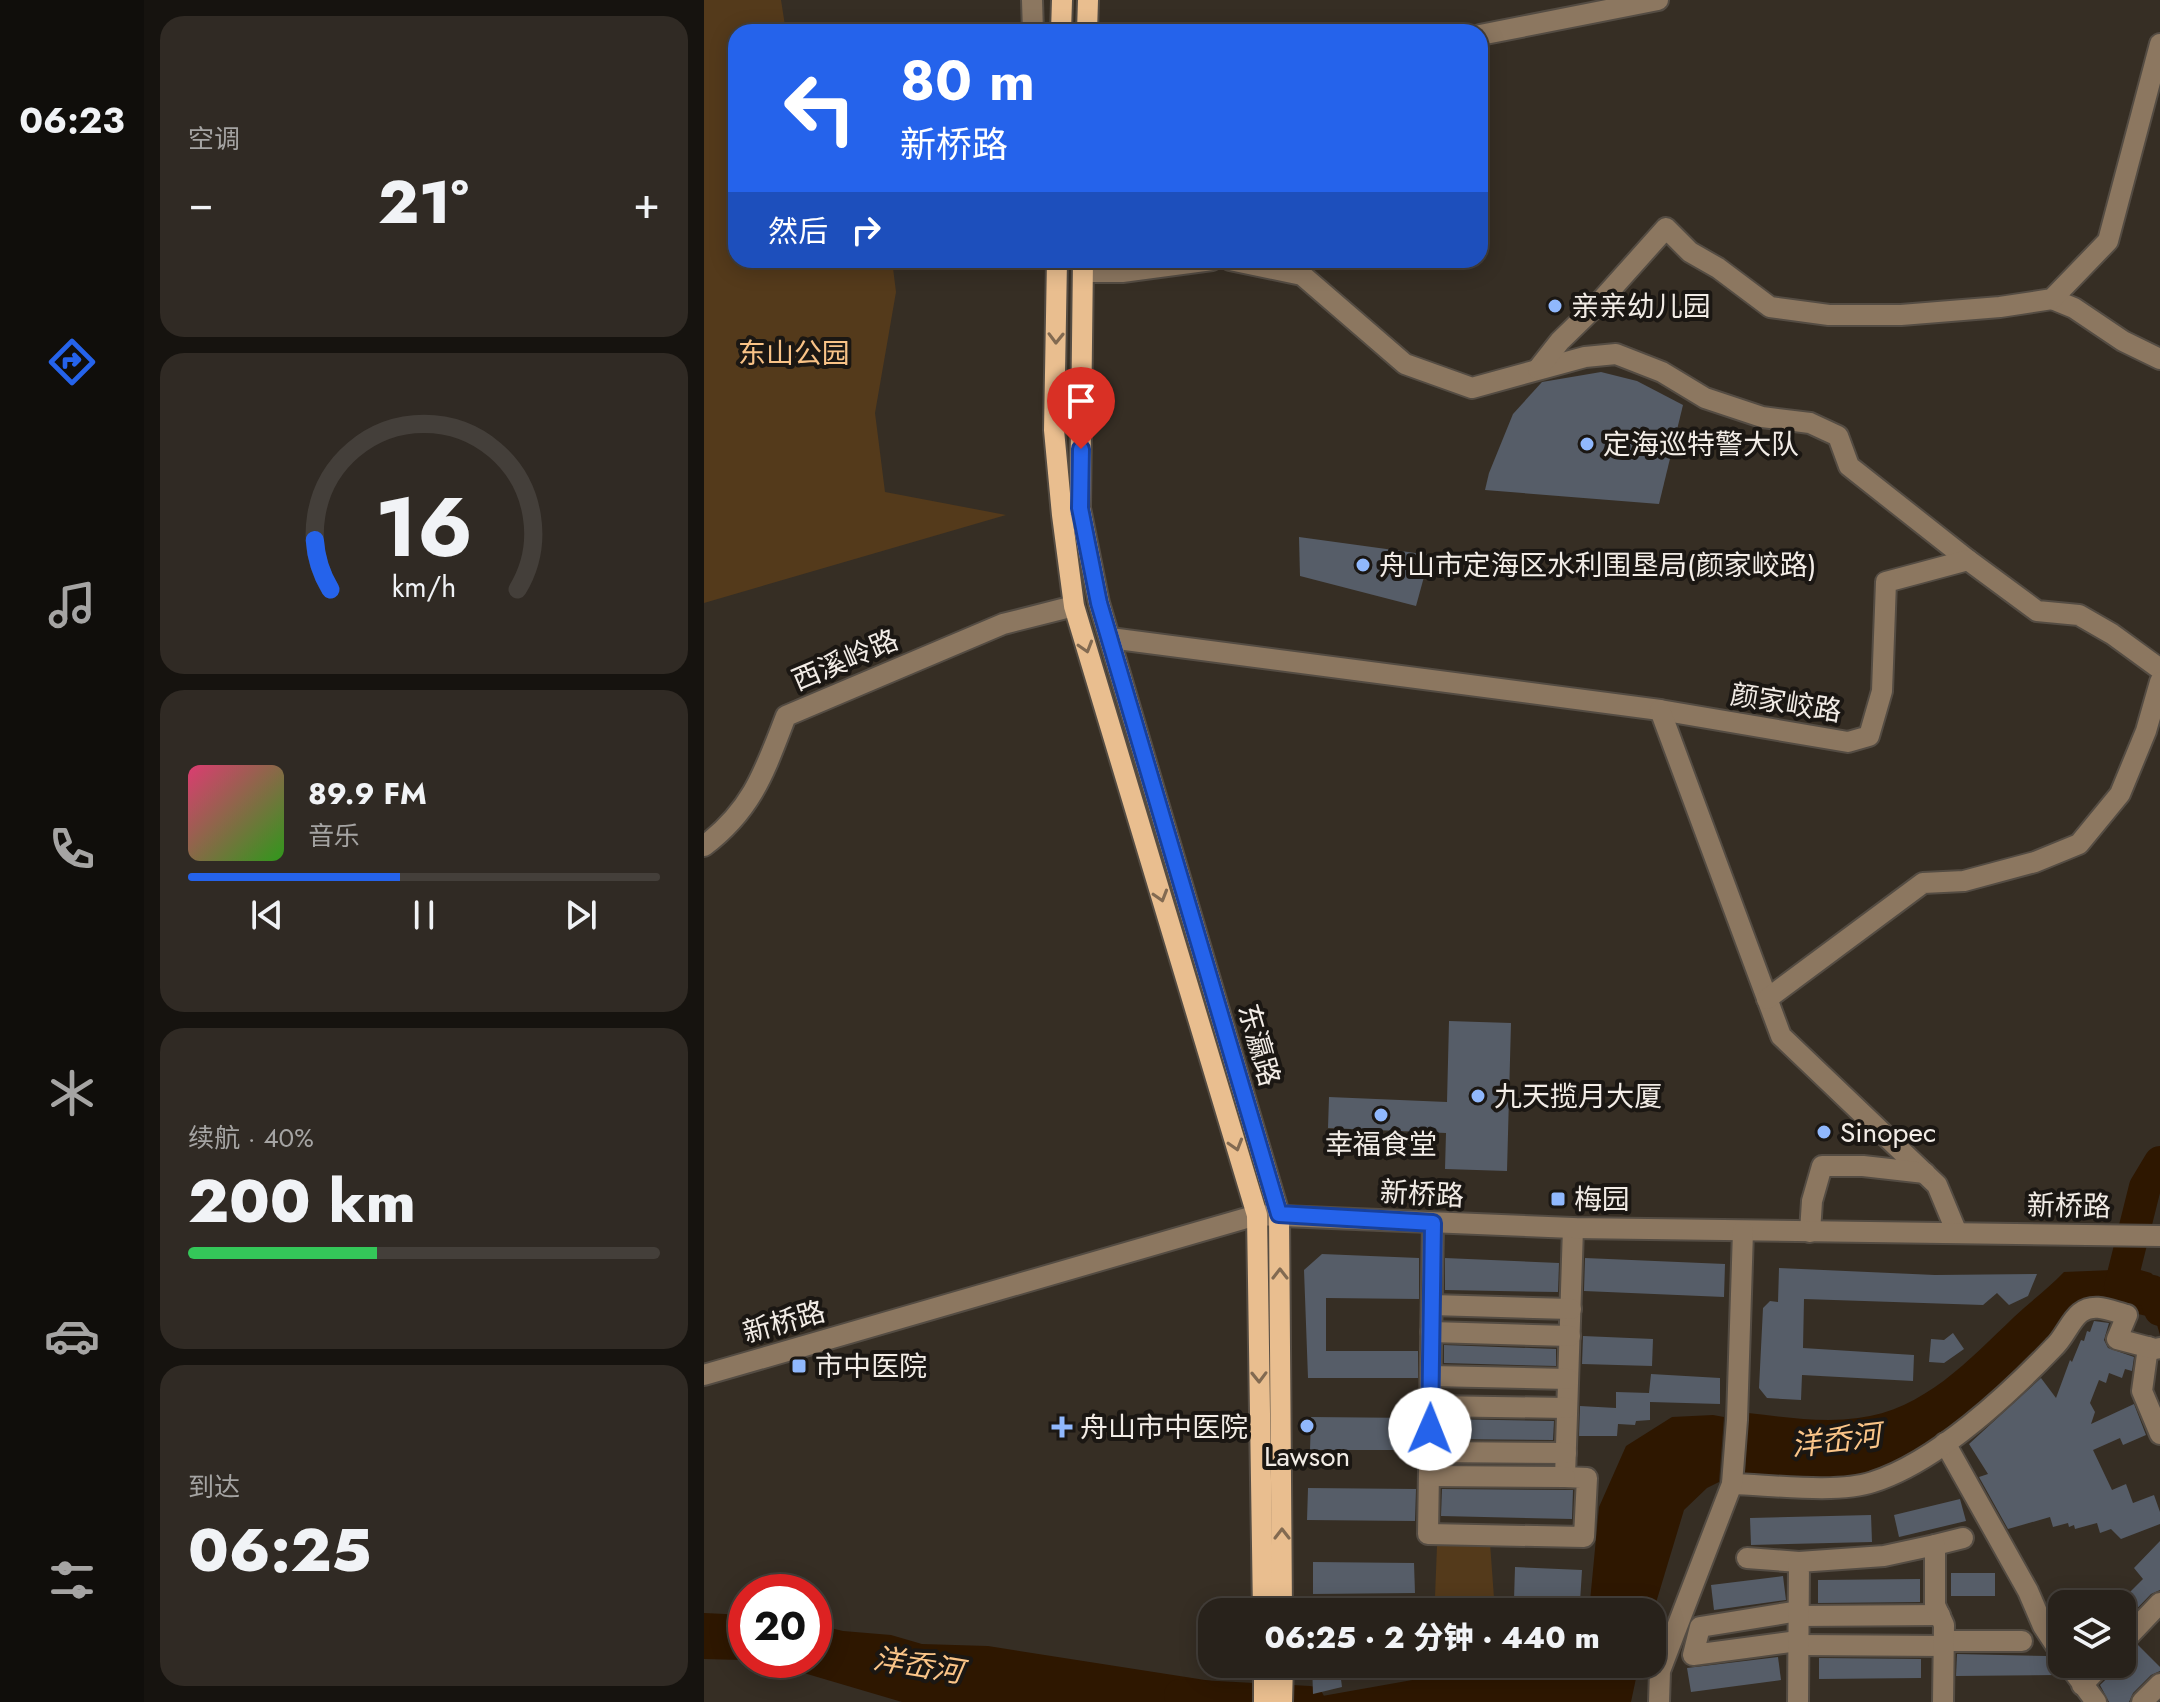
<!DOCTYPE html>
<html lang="zh">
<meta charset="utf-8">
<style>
:root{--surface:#28221b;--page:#302a24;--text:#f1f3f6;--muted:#a5a4a3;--line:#443f3a;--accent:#2563eb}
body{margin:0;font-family:Jost,"Noto Sans SC",sans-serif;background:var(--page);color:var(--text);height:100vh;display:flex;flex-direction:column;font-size:30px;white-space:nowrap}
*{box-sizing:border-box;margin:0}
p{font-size:26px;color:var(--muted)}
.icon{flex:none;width:44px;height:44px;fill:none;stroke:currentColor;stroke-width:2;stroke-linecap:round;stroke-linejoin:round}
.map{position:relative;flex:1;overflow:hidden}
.panel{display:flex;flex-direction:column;gap:16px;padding:16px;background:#16130f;width:560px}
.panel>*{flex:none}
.top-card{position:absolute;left:24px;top:24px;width:760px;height:244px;border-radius:24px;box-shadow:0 4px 20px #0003,0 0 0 2px var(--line);background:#2563eb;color:#fff;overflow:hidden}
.buttons{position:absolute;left:1344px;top:1590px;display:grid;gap:16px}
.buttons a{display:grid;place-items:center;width:88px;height:88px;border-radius:16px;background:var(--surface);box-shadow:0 4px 20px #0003,0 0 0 2px var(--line);font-size:40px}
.speed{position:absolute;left:24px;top:1574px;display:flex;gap:16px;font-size:40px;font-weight:700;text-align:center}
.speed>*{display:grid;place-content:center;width:104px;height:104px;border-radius:50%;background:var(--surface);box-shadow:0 4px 20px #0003,0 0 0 2px var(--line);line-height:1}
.speed .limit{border:12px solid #d22;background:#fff;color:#111}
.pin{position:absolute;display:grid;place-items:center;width:68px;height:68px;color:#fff;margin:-82px -34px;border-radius:50% 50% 50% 0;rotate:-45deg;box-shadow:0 0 8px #0007}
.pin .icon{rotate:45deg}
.me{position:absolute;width:88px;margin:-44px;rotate:1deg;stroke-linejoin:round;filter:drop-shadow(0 0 6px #0008)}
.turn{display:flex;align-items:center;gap:28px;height:168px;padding:0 40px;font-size:36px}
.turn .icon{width:104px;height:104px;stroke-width:2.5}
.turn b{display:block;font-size:56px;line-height:68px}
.then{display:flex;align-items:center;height:76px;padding:0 40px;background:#0003;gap:16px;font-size:30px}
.big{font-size:60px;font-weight:800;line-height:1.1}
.panel .widget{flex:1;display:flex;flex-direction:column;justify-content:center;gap:12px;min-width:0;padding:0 28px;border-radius:24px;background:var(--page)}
.panel .dial{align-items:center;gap:0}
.dial svg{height:208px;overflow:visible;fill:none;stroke:var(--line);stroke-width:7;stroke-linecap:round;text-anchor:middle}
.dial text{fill:var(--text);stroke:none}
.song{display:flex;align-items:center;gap:24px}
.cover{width:96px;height:96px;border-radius:12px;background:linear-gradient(135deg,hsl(340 70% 55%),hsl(110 70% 35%))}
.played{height:8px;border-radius:4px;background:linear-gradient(90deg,var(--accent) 45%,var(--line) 45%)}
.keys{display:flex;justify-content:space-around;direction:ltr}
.heat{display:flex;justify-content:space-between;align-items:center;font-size:44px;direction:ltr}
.charge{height:12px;border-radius:6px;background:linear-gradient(90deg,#34c759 40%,var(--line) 0)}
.trip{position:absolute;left:494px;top:1598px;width:468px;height:80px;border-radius:24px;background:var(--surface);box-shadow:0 4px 20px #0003,0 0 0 2px var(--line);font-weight:800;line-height:80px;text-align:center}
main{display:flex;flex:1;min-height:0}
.tabs{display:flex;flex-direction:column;width:144px;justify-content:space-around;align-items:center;background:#100e0b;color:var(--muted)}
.tabs .icon{width:56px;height:56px}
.tabs .current{color:var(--accent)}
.tabs b{font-size:36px;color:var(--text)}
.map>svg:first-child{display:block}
</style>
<main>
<nav class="tabs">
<b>06:23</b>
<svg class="icon current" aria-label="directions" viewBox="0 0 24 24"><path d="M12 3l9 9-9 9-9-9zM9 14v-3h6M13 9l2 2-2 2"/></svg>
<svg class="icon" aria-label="music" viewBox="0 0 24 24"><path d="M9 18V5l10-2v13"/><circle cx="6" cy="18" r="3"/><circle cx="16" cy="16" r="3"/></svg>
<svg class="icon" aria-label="phone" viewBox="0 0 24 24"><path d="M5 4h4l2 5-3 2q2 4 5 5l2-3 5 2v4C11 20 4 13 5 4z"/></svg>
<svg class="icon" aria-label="climate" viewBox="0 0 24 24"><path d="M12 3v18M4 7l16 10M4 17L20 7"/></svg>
<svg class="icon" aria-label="car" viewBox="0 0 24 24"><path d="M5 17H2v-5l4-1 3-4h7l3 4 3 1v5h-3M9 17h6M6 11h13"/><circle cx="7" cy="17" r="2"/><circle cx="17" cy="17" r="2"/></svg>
<svg class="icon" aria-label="filters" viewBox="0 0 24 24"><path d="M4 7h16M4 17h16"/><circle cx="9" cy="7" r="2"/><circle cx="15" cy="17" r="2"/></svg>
</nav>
<section class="panel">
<div class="widget"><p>空调</p>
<div class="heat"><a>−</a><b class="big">21°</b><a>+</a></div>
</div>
<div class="widget dial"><svg viewBox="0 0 100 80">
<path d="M14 69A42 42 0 1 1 86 69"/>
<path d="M14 69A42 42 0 0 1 8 50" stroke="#2563eb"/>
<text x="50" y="56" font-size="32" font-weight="700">16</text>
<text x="50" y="72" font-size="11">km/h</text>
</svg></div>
<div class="widget">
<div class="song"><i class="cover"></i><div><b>89.9 FM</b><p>音乐</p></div></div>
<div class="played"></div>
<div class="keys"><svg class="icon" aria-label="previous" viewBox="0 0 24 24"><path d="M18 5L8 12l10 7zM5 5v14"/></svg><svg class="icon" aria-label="pause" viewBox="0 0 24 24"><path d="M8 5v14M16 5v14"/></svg><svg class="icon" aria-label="next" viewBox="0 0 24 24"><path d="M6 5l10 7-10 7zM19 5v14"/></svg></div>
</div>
<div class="widget"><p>续航 · 40%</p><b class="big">200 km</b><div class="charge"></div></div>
<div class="widget"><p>到达</p><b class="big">06:25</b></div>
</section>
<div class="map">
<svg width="1456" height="1702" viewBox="0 0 1456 1702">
<rect width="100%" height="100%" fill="#362e24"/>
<g fill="#543a1b">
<path d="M0 0H77L82 32H32V260H188L192 292 171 413 181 492 302 515 0 603Z"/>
<path d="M737 1542 786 1543 790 1598 786 1601H734L731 1597 733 1546Z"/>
</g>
<g fill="#2e1700">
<path d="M1433 1269 1447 1273 1456 1282V1335L1451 1318 1388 1303 1361 1323 1288 1396 1221 1449 1188 1469 1149 1477 1075 1479 1041 1473 1044 1413C1080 1417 1118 1423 1154 1418 1220 1410 1265 1360 1310 1317 1327 1301 1345 1288 1360 1272Z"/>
<path d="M1009 1415 1020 1417 1015 1482 1003 1488 980 1510 948 1616V1612H885L895 1507 922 1446 968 1417Z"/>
<path d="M0 1613 42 1615V1660H110V1624L139 1631 187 1635 218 1644 284 1646 514 1682 519 1690V1702H198L93 1671 38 1660 0 1659Z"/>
<path d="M778 1664H935L927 1702H607V1698L714 1679Z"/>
</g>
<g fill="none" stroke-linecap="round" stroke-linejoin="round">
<g stroke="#2e1700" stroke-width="32">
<path d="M1456 1162 1441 1187 1416 1287 1448 1291 1456 1310"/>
<path d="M476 1695 605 1702"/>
</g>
</g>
<g fill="#565d68">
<path d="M897 372 933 381 979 405 955 504 781 490 785 473 809 414 838 382Z"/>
<path d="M595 537 726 555 712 606 596 576Z"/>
<path d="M745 1021 807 1023 803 1171 741 1169 742 1133 624 1128 625 1097 743 1102Z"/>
<path d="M618 1254 715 1258V1299L622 1298V1351H714V1378H604L600 1270Z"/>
<path d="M741 1258 855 1263 854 1292 741 1290Z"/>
<path d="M881 1258 1021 1264 1020 1297 880 1291Z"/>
<path d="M1075 1268 1231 1275 1333 1274 1324 1296 1305 1305 1293 1293 1279 1305 1100 1299 1099 1348 1210 1355 1209 1381 1098 1375 1097 1400 1063 1398 1055 1388 1059 1308 1066 1301 1074 1302Z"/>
<path d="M1390 1321 1405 1323 1400 1340 1404 1348 1430 1357 1428 1371 1421 1369 1418 1378 1405 1373 1402 1383 1395 1380 1386 1403 1391 1412 1387 1424 1430 1404 1442 1435 1419 1445 1416 1438 1389 1450 1408 1490 1422 1484 1429 1503 1450 1495 1456 1512V1524L1417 1539 1407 1529 1396 1533 1393 1523 1371 1529 1370 1525 1365 1527 1364 1523 1349 1527 1346 1517 1304 1529 1275 1477 1284 1474 1265 1444 1337 1378 1352 1398 1366 1360 1368 1362 1377 1340 1380 1341 1383 1331 1386 1332Z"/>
<path d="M1249 1333 1260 1349 1240 1363 1225 1362 1227 1339 1240 1340Z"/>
<path d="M879 1336 949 1339 948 1366 878 1364Z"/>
<path d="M740 1345 852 1349V1366L740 1363Z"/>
<path d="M947 1374 1016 1378V1404L946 1402V1420L932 1421 931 1425 914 1424 913 1436H875L876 1406 912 1408V1392L945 1393Z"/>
<path d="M607 1417 713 1418 712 1450H606Z"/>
<path d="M739 1419 850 1421 849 1440 739 1439Z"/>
<path d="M604 1488 712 1489 711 1521 603 1520Z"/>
<path d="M738 1489 869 1490 868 1519 737 1516Z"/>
<path d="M1256 1499 1262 1521 1195 1537 1190 1515Z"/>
<path d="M1167 1515 1168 1542 1047 1545 1046 1518Z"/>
<path d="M1456 1541V1590L1447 1594 1418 1624V1600L1439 1579 1430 1568Z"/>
<path d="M609 1562 710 1563 711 1593 609 1594Z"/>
<path d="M811 1567 878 1570 876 1602 810 1599Z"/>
<rect x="1247" y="1573" width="44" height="23"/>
<path d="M1079 1576 1082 1600 1010 1610 1007 1585Z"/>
<path d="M1216 1579V1602L1114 1603V1580Z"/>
<path d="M1358 1599V1631L1345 1607Z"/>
<path d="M1434 1645 1456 1667V1671L1447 1675 1429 1693 1425 1702H1405L1396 1685 1418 1664V1656L1427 1652Z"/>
<path d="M1253 1654 1343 1656 1354 1675 1252 1676Z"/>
<path d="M1074 1657 1077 1680 987 1692 983 1668Z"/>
<path d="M1115 1658 1217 1659V1678L1115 1679Z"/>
<path d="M608 1664H635L638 1687 609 1694Z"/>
</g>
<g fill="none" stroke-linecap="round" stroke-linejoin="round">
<g stroke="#544c43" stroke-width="24">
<g id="minor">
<path d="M328 0 329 32"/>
<path d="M776 35 954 0"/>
<path d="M526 260 598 275 701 364 768 388 881 357 912 354 958 372 1001 398 1058 417 1106 423 1134 436 1145 466 1264 560"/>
<path d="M379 272H418L508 260"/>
<path d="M1348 299 1370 308 1419 341 1456 359"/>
<path d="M834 369 856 341 894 304 962 228 986 252 1014 268 1066 307 1125 315H1197L1296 307 1348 299 1404 241 1456 44"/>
<path d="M406 638 956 710 1144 742 1165 736 1178 691 1182 582 1264 560 1333 611 1375 615 1408 634 1456 669"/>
<path d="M956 710 1077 1036 1233 1185 1253 1233"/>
<path d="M0 846C49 809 61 770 82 716L299 624 370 606"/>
<path d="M1063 999 1219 883 1260 881 1331 862 1375 844 1416 794 1442 731 1456 682"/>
<path d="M729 1223 724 1534 880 1537 883 1478 861 1477 869 1228"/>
<path d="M1106 1232 1108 1201 1118 1166H1159L1221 1173"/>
<path d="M728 1305 867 1309"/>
<path d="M727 1332 866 1336"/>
<path d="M1444 1347 1438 1391 1456 1434"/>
<path d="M0 1375 553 1215 869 1228 1456 1236"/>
<path d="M727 1376 864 1379"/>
<path d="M726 1406 863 1408"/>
<path d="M1241 1443 1324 1591 1339 1626 1358 1655"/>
<path d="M725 1452 862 1453"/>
<path d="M725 1476 861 1477"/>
<path d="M1028 1484C1066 1485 1134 1494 1169 1482 1232 1462 1304 1395 1350 1347 1360 1338 1366 1321 1376 1313 1390 1302 1407 1311 1423 1315L1413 1339 1451 1349 1456 1348"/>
<path d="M1231 1545 1259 1538"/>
<path d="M1043 1558 1095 1562"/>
<path d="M1095 1616 1236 1615"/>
<path d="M1094 1641 989 1655 996 1627 1095 1611"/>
<path d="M1240 1641H1318"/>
<path d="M1418 1643 1456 1603"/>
<path d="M1095 1645 1240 1646"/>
<path d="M1364 1664 1392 1702"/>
<path d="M1378 1685 1398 1664"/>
<path d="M955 1702 956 1671 1028 1484 1033 1420 1039 1231"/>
<path d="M1094 1702 1095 1562 1180 1556 1231 1545V1605L1240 1625 1239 1702"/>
<path d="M1438 1702 1456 1684"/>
</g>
</g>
<g stroke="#544c43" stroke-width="24">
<g id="major">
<path d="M357 32 358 0"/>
<path d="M383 32 384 0"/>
<path d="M353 260 350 430 358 515 370 606 553 1215 559 1612"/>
<path d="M379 260 376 508 395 603 575 1214 578 1612"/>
<path d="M560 1664V1702"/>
<path d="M578 1702 579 1664"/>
</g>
</g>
<use href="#minor" stroke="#8c7760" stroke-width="20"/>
<use href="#major" stroke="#e9be8f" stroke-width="20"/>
</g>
<defs><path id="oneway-chevron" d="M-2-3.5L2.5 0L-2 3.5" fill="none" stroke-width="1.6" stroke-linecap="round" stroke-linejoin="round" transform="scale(2)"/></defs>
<g stroke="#826a51">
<use href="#oneway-chevron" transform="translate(352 338) rotate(91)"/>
<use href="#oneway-chevron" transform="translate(382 647) rotate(73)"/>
<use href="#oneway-chevron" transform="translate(457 896) rotate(73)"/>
<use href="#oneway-chevron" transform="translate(532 1145) rotate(73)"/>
<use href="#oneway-chevron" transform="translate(576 1274) rotate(-90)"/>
<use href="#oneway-chevron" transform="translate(555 1377) rotate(89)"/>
<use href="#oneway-chevron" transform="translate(578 1534) rotate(-90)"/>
</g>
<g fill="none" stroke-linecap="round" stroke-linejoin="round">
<g stroke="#184099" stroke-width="20">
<path id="route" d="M377 449 376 508 395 603 575 1214 729 1223 726 1429"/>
</g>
<use href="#route" stroke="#2563eb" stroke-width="14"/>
</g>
<g fill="#90b8fd" stroke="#1b1713" stroke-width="3">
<circle cx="851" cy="306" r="8"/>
<circle cx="883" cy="444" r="8"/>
<circle cx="659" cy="565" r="8"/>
<circle cx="774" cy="1096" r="8"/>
<circle cx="677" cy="1115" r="8"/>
<circle cx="1120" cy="1132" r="8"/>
<rect x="846" y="1191" width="16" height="16" rx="4"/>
<rect x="87" y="1358" width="16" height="16" rx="4"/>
<circle cx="603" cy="1426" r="8"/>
<path d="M354 1415h8v8h8v8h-8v8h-8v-8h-8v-8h8z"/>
</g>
<g text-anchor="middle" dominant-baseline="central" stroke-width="8" stroke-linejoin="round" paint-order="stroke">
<g font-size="28" fill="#f2ece6" stroke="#1b1713" text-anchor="start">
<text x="867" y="306">亲亲幼儿园</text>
<text x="899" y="444">定海巡特警大队</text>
<text x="675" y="565">舟山市定海区水利围垦局(颜家峧路)</text>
<text x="790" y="1096">九天揽月大厦</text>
<text x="1136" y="1132">Sinopec</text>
<text x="677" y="1144" text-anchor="middle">幸福食堂</text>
<text x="870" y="1199">梅园</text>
<text x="111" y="1366">市中医院</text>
<text x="376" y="1427">舟山市中医院</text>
<text x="603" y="1456" text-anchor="middle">Lawson</text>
</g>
<g font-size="28" fill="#f9c387" stroke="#1b1713">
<text x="90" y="353">东山公园</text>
</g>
<g font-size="28" fill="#f2ece6" stroke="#1b1713">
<text transform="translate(141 660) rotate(-23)">西溪岭路</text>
<text transform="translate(1082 703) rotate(9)">颜家峧路</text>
<text transform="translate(555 1045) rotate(74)">东瀛路</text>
<text transform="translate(718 1194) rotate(3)">新桥路</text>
<text transform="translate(1365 1206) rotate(1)">新桥路</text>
<text transform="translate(80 1322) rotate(-16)">新桥路</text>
</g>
<g font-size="30" font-style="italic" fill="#fbc588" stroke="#1b1713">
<text transform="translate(1132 1440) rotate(-7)">洋岙河</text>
<text transform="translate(214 1665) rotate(9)">洋岙河</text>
</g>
</g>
</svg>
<div class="buttons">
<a><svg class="icon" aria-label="layers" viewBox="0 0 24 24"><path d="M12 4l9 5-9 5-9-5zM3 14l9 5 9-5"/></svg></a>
</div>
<div class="speed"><div class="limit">20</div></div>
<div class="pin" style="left:377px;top:449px;background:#d93025"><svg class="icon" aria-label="arrive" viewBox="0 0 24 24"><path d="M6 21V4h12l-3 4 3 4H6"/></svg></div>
<svg class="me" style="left:726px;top:1429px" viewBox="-20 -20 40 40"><circle r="19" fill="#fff"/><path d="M0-13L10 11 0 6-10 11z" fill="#2563eb"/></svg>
<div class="trip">06:25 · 2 分钟 · 440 m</div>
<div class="top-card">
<div class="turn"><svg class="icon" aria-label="left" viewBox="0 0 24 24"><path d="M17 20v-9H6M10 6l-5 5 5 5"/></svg><div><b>80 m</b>新桥路</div></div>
<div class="then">然后<svg class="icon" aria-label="right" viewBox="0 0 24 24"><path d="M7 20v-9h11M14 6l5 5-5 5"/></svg></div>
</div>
</div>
</main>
